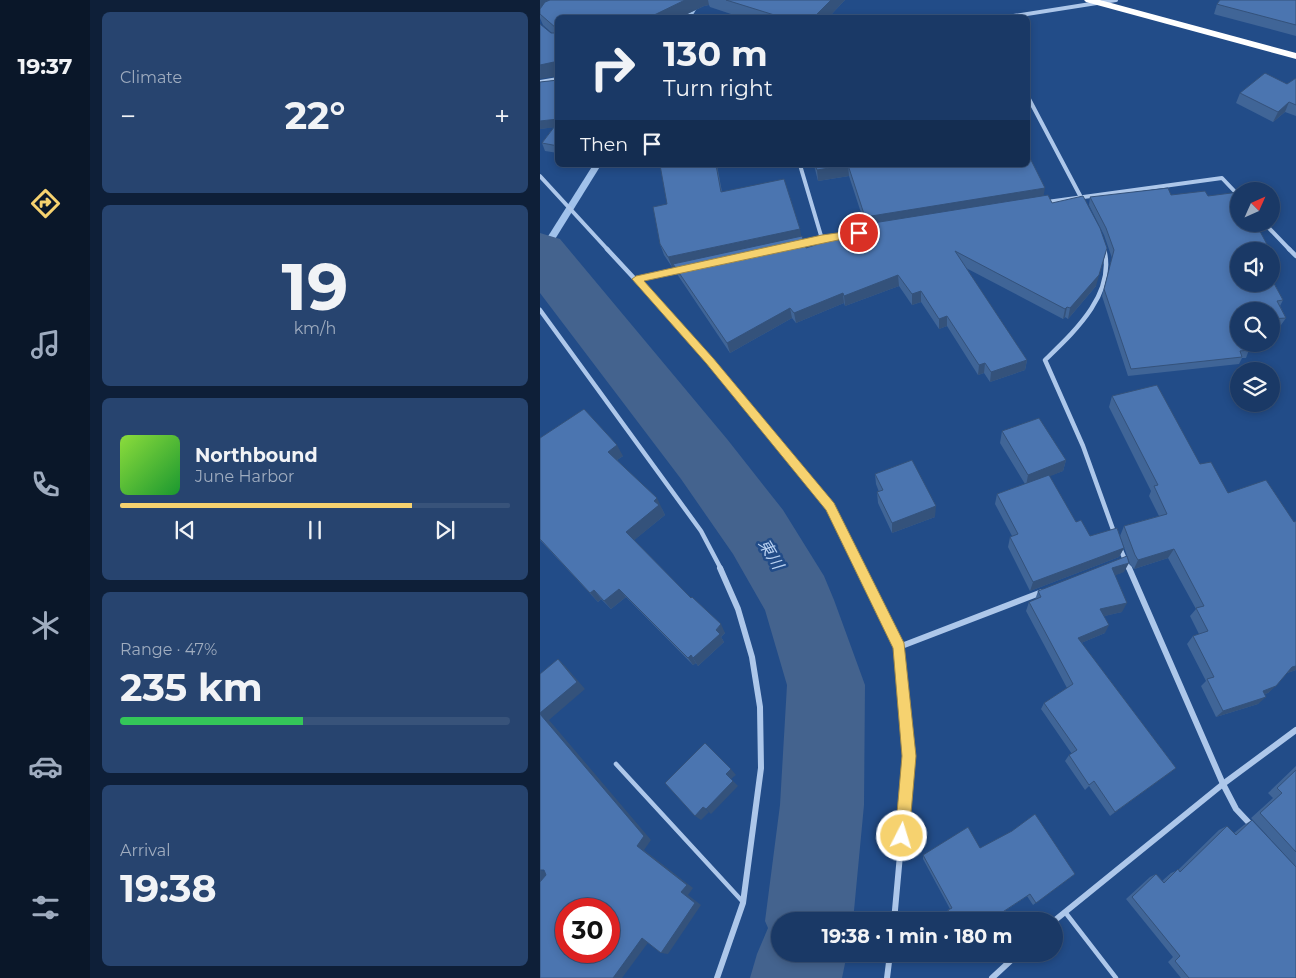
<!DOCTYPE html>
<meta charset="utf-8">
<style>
:root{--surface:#1a3966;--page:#27446f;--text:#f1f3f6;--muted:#9facbf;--line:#38537a;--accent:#f6d26f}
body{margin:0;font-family:Montserrat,"Noto Sans JP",sans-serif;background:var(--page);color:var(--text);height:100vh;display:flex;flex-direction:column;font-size:19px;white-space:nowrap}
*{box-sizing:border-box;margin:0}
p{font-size:16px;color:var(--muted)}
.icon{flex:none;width:28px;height:28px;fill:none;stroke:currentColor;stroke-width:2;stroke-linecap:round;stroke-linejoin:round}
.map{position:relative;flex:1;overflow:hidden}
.panel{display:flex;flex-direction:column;gap:12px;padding:12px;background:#0e1f38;width:450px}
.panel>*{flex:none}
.top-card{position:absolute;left:15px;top:15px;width:475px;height:152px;border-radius:8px;box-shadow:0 2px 8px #0003,0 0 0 1px var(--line);background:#1a3966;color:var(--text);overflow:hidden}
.needle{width:32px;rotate:45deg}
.tools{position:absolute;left:690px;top:182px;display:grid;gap:10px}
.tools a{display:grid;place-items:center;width:50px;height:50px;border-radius:50%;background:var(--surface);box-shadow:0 2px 8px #0003,0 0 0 1px var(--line);font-size:25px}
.speed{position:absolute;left:15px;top:898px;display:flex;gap:10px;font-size:25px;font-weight:700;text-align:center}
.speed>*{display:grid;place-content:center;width:65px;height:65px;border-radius:50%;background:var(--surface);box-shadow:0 2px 8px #0003,0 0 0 1px var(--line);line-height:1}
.speed .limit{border:8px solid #d22;background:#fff;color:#111}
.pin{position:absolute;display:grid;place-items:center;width:42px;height:42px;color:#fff;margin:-21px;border:2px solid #fff;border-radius:50%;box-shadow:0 1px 5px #0007}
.me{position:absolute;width:55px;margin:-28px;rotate:5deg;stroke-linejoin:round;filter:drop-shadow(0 0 4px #0008)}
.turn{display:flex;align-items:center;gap:18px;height:105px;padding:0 25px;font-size:22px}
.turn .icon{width:65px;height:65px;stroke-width:2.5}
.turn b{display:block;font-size:35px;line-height:42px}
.then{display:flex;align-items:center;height:48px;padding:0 25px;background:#0003;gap:10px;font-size:19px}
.big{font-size:38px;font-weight:700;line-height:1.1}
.panel .tile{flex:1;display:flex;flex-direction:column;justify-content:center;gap:8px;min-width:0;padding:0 18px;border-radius:8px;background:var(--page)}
.panel .dial{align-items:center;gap:0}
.dial b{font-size:65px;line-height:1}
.song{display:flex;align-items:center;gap:15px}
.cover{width:60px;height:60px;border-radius:8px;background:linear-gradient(135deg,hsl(90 70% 55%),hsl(130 70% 35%))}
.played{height:5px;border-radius:2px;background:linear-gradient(90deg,var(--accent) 75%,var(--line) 75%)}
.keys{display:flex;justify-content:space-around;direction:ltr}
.heat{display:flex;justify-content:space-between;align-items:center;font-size:28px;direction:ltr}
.charge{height:8px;border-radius:4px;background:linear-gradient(90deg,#34c759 47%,var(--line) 0)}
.trip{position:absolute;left:231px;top:912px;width:292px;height:50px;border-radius:25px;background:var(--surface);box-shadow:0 2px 8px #0003,0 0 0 1px var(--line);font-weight:700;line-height:50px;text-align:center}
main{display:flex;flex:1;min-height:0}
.tab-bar{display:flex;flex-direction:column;width:90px;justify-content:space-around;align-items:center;background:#0a1729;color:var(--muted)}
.tab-bar .icon{width:35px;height:35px}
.tab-bar .on{color:var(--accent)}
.tab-bar b{font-size:22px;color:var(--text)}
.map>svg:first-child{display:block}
</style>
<main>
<nav class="tab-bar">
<b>19:37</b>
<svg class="icon on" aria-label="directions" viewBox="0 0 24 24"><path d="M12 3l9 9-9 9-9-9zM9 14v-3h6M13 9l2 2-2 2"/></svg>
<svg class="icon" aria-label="music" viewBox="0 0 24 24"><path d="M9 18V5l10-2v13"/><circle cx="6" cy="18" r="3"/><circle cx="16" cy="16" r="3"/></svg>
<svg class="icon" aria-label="phone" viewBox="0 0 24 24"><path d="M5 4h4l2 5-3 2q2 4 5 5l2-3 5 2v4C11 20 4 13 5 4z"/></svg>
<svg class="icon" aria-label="climate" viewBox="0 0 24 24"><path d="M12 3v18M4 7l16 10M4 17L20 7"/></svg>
<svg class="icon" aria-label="car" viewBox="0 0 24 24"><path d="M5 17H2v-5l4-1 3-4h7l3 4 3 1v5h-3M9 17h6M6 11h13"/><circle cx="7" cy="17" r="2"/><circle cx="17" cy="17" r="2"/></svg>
<svg class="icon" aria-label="filters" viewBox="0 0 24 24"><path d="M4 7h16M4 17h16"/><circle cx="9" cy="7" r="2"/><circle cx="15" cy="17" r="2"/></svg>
</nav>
<section class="panel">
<div class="tile"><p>Climate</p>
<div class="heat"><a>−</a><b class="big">22°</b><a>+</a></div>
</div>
<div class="tile dial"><b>19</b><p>km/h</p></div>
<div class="tile">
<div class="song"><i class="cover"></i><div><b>Northbound</b><p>June Harbor</p></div></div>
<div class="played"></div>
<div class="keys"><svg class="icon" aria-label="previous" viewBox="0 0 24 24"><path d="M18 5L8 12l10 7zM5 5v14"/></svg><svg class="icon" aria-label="pause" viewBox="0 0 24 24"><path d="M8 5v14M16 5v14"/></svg><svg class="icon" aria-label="next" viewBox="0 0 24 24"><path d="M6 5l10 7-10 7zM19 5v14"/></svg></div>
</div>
<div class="tile"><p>Range · 47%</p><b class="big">235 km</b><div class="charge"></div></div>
<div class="tile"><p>Arrival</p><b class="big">19:38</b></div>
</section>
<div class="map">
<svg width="756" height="978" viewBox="0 0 756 978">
<rect width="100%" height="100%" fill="#224c88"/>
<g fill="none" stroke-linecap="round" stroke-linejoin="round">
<g fill="#a1c2eb" fill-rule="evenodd">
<path d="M154 0H162L151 18H144Z"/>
<path d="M53 165H61L4 257 0 258V249Z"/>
</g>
<path fill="#44638e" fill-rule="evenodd" d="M0 233 20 239 187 439 243 510 284 576 294 600 325 685 324 805 313 921H240V954H307L302 978H210L217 954 228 928 225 921 240 805 247 685 225 610 193 554 141 479 0 293Z"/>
<g stroke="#adc7ea" stroke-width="4.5">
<path d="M76 764 203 902"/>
<path d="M525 912 576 978"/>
</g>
<g stroke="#adc7ea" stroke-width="4">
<path d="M461 18 576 0"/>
<path d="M0 82 18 79"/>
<path d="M488 97 544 203"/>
<path d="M260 165 282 239"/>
<path d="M0 176 68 250"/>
<path d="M507 202 682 178 699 196"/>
<path d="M725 224 750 250"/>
<path d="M258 244 314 234"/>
<path d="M564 247 565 250"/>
</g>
<g stroke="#adc7ea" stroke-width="4.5">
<path d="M67 249 170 360 290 507 321 569"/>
<path d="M564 249C576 294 534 332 505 360L543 446 575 535"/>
<path d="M749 249 756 256"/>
<path d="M96 279 142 269"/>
<path d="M0 310 161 531 181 569"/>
<path d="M580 548 589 569"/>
</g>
<g stroke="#adc7ea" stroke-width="6">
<path d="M320 568 359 647 369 756 354 921"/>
<path d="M589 568 683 784 696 809 712 826"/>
<path d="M359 647 502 592"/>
<path d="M514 921 683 784 756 730"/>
<path d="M177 978 203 903 221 768 220 707 212 657 198 609 180 568"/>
<path d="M347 978 350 954"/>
<path d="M452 978 478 954"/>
</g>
<path fill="#fff" fill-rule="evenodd" d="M544 0H560L756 53V59L546 2Z"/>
</g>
<g fill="#406597">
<path d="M0 0H305L288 18H203L170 7 169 5 164 6 18 76 11 33H12L3 25 0 18Z"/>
<path d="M756 0V36L677 15 674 14 677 4Z"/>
<path d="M756 78V116L745 112 733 122 696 103 700 93 747 84Z"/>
<path d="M18 80V153L5 151 2 143 14 127 0 129V82Z"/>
<path d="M177 165 182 192 261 237 266 248 327 228V227L326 228 309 176 278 181 274 165H488L503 196 556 286 528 319 525 317 523 319 426 268 487 360 485 370 450 382 444 373 438 375 407 326 399 329 381 302 372 305 359 286 305 306 304 303 256 323 252 318 190 353 137 274 134 267H132L124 255 120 244 127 204Z"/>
<path d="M631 195 668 196 729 248 727 251H699L731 284V262L738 275 734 283 743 300 740 306 746 318 741 325 731 326V311H699V344L709 350 706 358H702L699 364 588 376 562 296 572 258 564 235 549 205 550 197Z"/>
<path d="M572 396 660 464 688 493 754 522 756 521V670L747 673 728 693 724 694 718 704 676 717 661 686 666 681 647 644 653 636 659 634 650 616 656 609 628 558 594 569 590 564 580 536 584 526 619 516 609 496 611 491 569 407Z"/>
<path d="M462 431 526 460 523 471 509 476 536 522 550 536 584 548 579 557 490 591 468 547 470 537 472 536 455 504 457 494 485 484 460 443Z"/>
<path d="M0 438 83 456 77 460 122 509 125 515 94 540 185 633 181 637 184 642 158 666 156 663 153 665 86 597 71 609 61 599 58 602 0 540Z"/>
<path d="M335 474 395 517 352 533 338 503 337 492H339L336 484Z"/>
<path d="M584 572 575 575 582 612 564 616 565 633 541 643 636 768 570 816 549 786 545 790 525 761 529 755 532 754 501 709 504 703 527 688 486 611 489 602 495 600 498 591Z"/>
<path d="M756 766V867L711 818 733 798 728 793Z"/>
<path d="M712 820 756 978H641L628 962 633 957 586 899 610 877 616 874 622 881 631 873 638 870 679 830 687 826 694 833 704 825Z"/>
<path d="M440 848 535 874 493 905 487 896 450 921H412L407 912 408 910 410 909 383 859V855Z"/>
</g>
<g fill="#34527b">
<path d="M0 0H26L0 14Z"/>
<path d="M145 0H168L169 5 164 6 139 18H108Z"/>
<path d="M291 0H305L288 18H273Z"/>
<path d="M18 61V76L0 79V65Z"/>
<path d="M749 102 745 112 733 122 738 112Z"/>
<path d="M18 119V127L0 129V121Z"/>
<path d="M308 165 309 176 278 181 277 170Z"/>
<path d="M505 188 503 199 327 224V227L326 228 325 217Z"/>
<path d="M260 229 262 240 133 264 134 267H132L128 257Z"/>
<path d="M567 248 556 286 528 319 530 308Z"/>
<path d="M358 275 359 286 305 306 304 296Z"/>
<path d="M381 291V302L372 305V294Z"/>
<path d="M303 293 304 303 256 323 254 313Z"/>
<path d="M527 307 525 317 523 319 525 309Z"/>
<path d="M250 308 252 318 190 353 187 343Z"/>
<path d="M407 316V326L399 329V319Z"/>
<path d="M487 360 485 370 450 382 451 372Z"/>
<path d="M445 363 444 373 438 375 439 365Z"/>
<path d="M77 445 83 456 74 462 68 452Z"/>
<path d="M526 460 523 471 486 486 488 475Z"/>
<path d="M117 498 125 515 92 542 86 532Z"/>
<path d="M396 506 395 517 352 533V523Z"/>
<path d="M584 548 579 557 490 591 493 582Z"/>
<path d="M634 549 628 558 594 569 598 560Z"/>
<path d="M589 563 584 572 568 578 572 568Z"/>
<path d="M79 589 86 597 71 609 64 601Z"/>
<path d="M54 590 61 599 58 602 50 593Z"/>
<path d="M587 603 582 612 556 618 560 609Z"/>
<path d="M181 624 185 633 181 637 184 642 158 666 153 658 176 630Z"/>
<path d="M569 625 565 633 534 646 538 638Z"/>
<path d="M151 655 156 663 153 665 148 658Z"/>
<path d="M18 659 26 667 45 689 9 720 111 840 104 850 153 888 148 895 161 905 128 954 121 953 141 892 97 846 0 714Z"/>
<path d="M756 666V670L744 674 752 667Z"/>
<path d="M736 686 728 693 715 697 723 691Z"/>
<path d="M726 697 718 704 676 717 683 711Z"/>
<path d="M636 768 630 773 570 816 575 812Z"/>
<path d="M191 769 196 775 191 779 186 774Z"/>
<path d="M193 781 198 786 171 814 166 809Z"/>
<path d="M163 807 169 812 161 820 155 816Z"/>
<path d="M0 870 9 873 0 885Z"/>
<path d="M102 938 110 940 82 978H73Z"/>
</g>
<g fill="#4b75b0" stroke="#34527b" fill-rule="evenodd">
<path d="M10 0H145L108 18H18V61L14 62 0 65V24L11 33H15L16 28 0 14V9L5 2Z"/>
<path d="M186 0H291L273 18H244Z"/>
<path d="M680 0H756V25L680 5 677 4Z"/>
<path d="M725 73 747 84 756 78V105L749 102 738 112 700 93Z"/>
<path d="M18 80V119L0 121V82Z"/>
<path d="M18 122V146L2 143Z"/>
<path d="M488 154 505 188 325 217 308 165H488Z"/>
<path d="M120 165H176L181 192 244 179 260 229 128 257 120 244 113 207 127 204Z"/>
<path d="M275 165H307L277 170Z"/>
<path d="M628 188 631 195 665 191 668 196 699 192V224H716L729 248H724L726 251H699V284H731V278L743 300 737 301 746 318 731 319V311H699V344H707L709 350 700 351 702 357 591 369 564 289 574 250 566 228 550 197Z"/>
<path d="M508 195 512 203 543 196 560 228 567 248 559 275 530 308 527 307 525 309 415 251 487 360 451 372 445 363 439 365 407 316 399 319 381 291 372 294 358 275 304 296 303 293 254 313 250 308 187 343 133 264 262 236 266 248 328 228 327 224Z"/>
<path d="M731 262 738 275 731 276Z"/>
<path d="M617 385 660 464 671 462 688 493 726 480 754 522 756 521V666L752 667 736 686 723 691 726 697 683 711 667 679 674 677 653 636 668 631 656 608 664 606 634 549 598 560 595 555 584 526 627 514 614 486 618 485 572 396Z"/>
<path d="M44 409 77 445 68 452 117 498 114 501 119 505 86 532 151 598 152 597 181 624 176 630 180 634 153 658 151 655 148 658 79 589 64 601 54 590 50 593 0 539V438Z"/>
<path d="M499 418 526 460 488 475 462 431Z"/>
<path d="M372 460 396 506 352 523 337 492 343 490 335 474Z"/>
<path d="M509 475 536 522 541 520 550 536 577 528 584 548 493 582 470 537 478 534 457 494Z"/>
<path d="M587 556 589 563 572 568 587 603 560 609 569 625 538 638 636 768 575 812 554 781 549 785 529 755 537 750 504 703 533 684 489 602 501 597 498 591Z"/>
<path d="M18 659 37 682 0 713V674Z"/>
<path d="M0 714 104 836 97 846 147 885 141 892 155 903 121 953 102 938 73 978H0V882L6 875 4 870H0ZM26 909H69V951H26Z"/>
<path d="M165 743 191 769 186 774 193 781 166 809 163 807 155 816 125 783Z"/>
<path d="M756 770V852L720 813 742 793 737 788Z"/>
<path d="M495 814 535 874 496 903 490 894 449 921H414L408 910 412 908 383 855 428 827 440 848 472 831Z"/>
<path d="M712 820 756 867V978H649L635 961 640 956 592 897 616 874 624 883 638 869 640 872 687 826 696 835Z"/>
</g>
<path fill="#f6d26f" stroke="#a08848" d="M319 230H322V235L104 281 173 358 294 503 364 643 376 756 369 836 367 841 362 843 357 841 355 836 362 756 353 648 286 510 166 363 92 279 96 276 282 235Z"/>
<g text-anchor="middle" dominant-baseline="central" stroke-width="5" stroke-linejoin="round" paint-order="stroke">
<g font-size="16" font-style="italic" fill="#b9d1f1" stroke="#224c88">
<text transform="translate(231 554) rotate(59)">東川</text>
</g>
</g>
</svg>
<div class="tools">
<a><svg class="needle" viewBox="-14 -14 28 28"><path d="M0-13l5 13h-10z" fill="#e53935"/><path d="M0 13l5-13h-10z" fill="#9facbf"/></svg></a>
<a><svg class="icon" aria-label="sound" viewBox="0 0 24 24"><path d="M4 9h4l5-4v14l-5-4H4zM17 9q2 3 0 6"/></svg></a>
<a><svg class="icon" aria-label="search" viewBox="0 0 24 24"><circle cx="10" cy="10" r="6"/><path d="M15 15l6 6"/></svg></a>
<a><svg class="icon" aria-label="layers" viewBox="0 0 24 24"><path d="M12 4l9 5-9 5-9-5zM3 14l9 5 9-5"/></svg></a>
</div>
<div class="speed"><div class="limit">30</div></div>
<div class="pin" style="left:319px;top:233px;background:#d93025"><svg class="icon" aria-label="arrive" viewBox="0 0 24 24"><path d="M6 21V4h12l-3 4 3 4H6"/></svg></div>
<svg class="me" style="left:362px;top:836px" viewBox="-20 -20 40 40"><circle r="17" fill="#f6d26f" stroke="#fff" stroke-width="3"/><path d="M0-11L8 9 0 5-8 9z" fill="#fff"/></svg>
<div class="trip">19:38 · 1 min · 180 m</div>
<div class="top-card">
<div class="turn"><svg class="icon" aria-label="right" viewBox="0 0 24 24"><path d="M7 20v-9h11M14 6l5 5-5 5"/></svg><div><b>130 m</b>Turn right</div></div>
<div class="then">Then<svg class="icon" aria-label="arrive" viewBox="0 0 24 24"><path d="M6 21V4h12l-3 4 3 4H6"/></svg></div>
</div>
</div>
</main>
